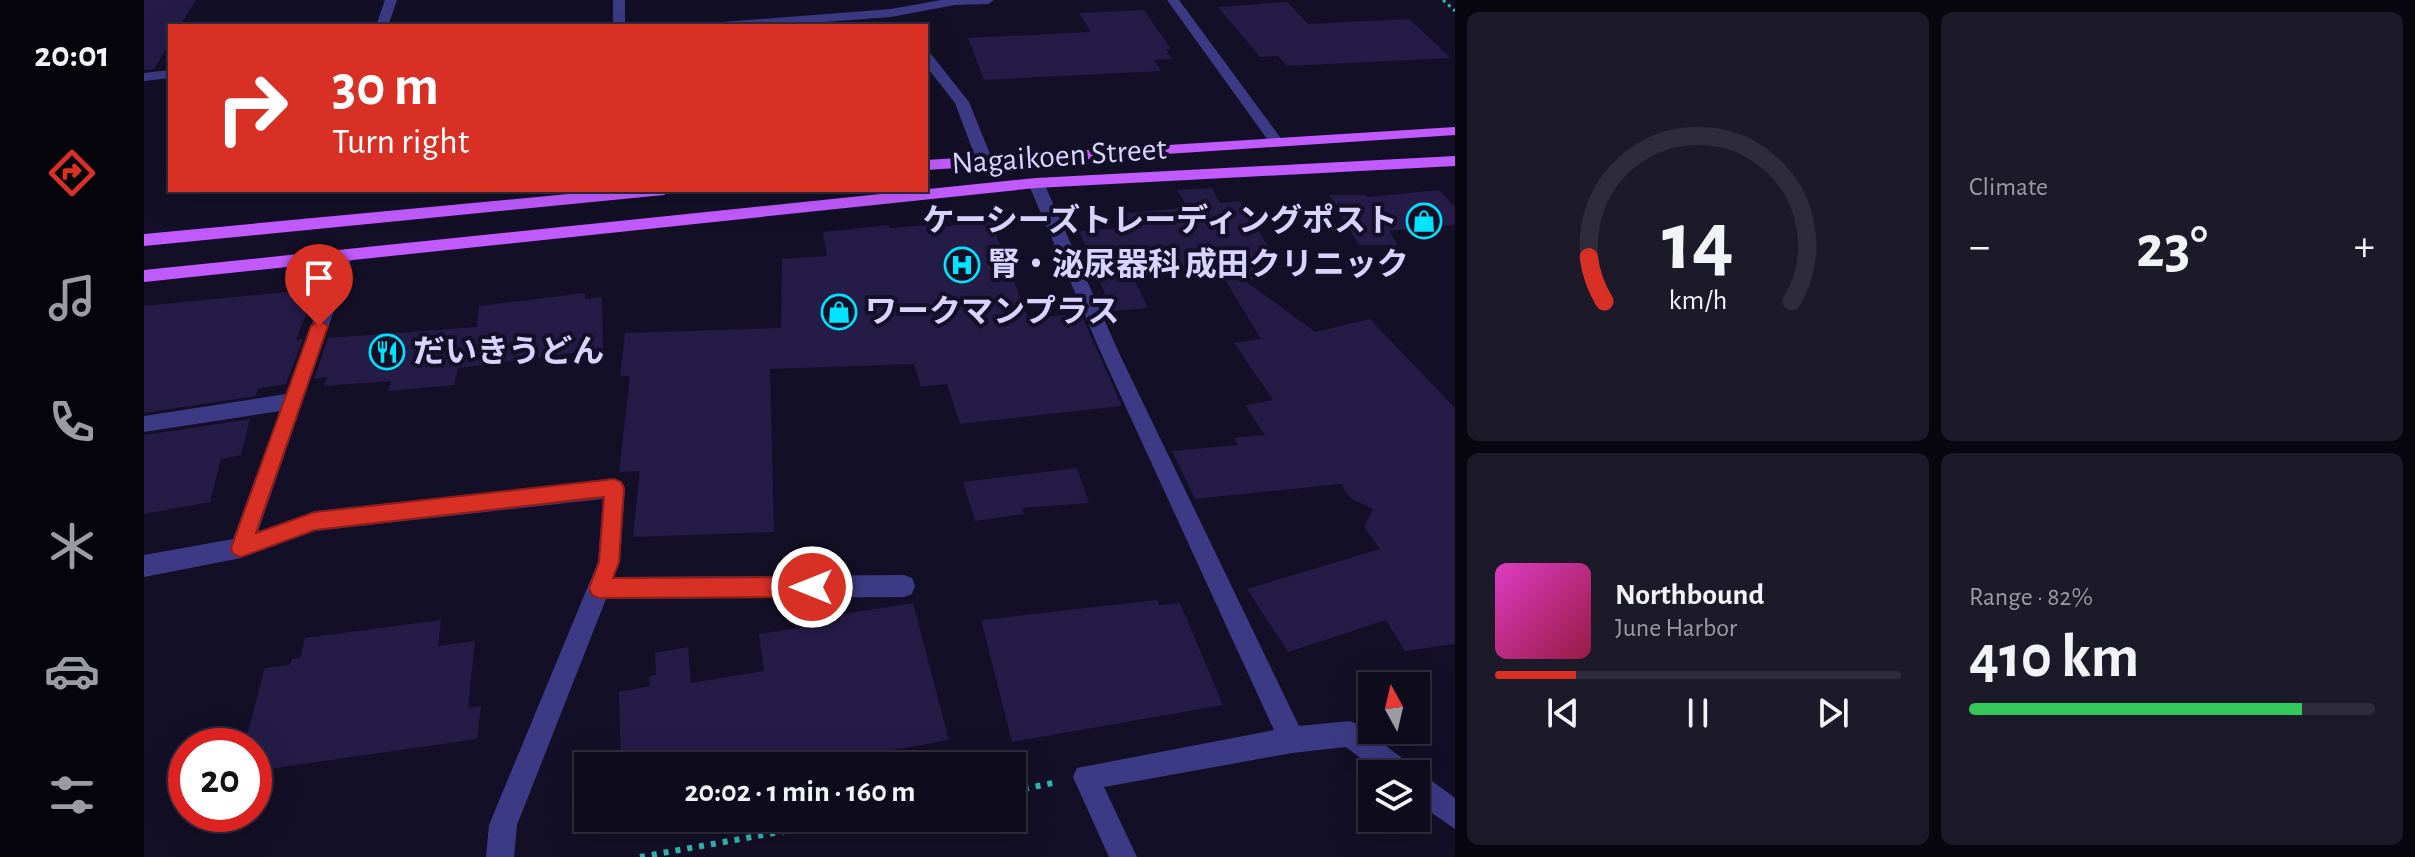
<!DOCTYPE html>
<meta charset="utf-8">
<style>
:root{--surface:#0e0b1c;--page:#1c1929;--text:#f1f3f6;--muted:#9b9ba3;--line:#2e2b3b;--accent:#d93025}
body{margin:0;font-family:"Alegreya Sans","Noto Sans JP",sans-serif;background:var(--page);color:var(--text);height:100vh;display:flex;flex-direction:column;font-size:30px;white-space:nowrap}
*{box-sizing:border-box;margin:0}
p{font-size:26px;color:var(--muted)}
.icon{flex:none;width:44px;height:44px;fill:none;stroke:currentColor;stroke-width:2;stroke-linecap:round;stroke-linejoin:round}
.map{position:relative;flex:1;overflow:hidden}
.details{display:flex;flex-direction:column;gap:12px;padding:12px;background:#08060f;width:960px}
.details>*{flex:none}
.banner{position:absolute;left:24px;top:24px;width:760px;height:168px;border-radius:0px;box-shadow:0 8px 32px #0002,0 0 0 2px var(--line);background:#d93025;color:#fff;overflow:hidden}
.needle{width:52px;rotate:352deg}
.tools{position:absolute;left:1214px;top:672px;display:grid;gap:16px}
.tools a{display:grid;place-items:center;width:72px;height:72px;border-radius:0px;background:var(--surface);box-shadow:0 8px 32px #0002,0 0 0 2px var(--line);font-size:40px}
.speed{position:absolute;left:24px;top:728px;display:flex;gap:16px;font-size:40px;font-weight:700;text-align:center}
.speed>*{display:grid;place-content:center;width:104px;height:104px;border-radius:50%;background:var(--surface);box-shadow:0 8px 32px #0002,0 0 0 2px var(--line);line-height:1}
.speed .limit{border:12px solid #d22;background:#fff;color:#111}
.pin{position:absolute;display:grid;place-items:center;width:68px;height:68px;color:#fff;margin:-82px -34px;border-radius:50% 50% 50% 0;rotate:-45deg;box-shadow:0 0 8px #0007}
.pin .icon{rotate:45deg}
.me{position:absolute;width:88px;margin:-44px;rotate:270deg;stroke-linejoin:round;filter:drop-shadow(0 0 6px #0008)}
.turn{display:flex;align-items:center;gap:28px;height:168px;padding:0 32px;font-size:36px}
.turn .icon{width:104px;height:104px;stroke-width:2.5}
.turn b{display:block;font-size:56px;line-height:68px}
.big{font-size:60px;font-weight:600;line-height:1.1}
.details .widget{flex:1;display:flex;flex-direction:column;justify-content:center;gap:12px;min-width:0;padding:0 28px;border-radius:12px;background:var(--page)}
.details .dial{align-items:center;gap:0}
.dial svg{height:208px;overflow:visible;fill:none;stroke:var(--line);stroke-width:7;stroke-linecap:round;text-anchor:middle}
.dial text{fill:var(--text);stroke:none}
.song{display:flex;align-items:center;gap:24px}
.cover{width:96px;height:96px;border-radius:12px;background:linear-gradient(135deg,hsl(310 70% 55%),hsl(340 70% 35%))}
.played{height:8px;border-radius:4px;background:linear-gradient(90deg,var(--accent) 20%,var(--line) 20%)}
.keys{display:flex;justify-content:space-around;direction:ltr}
.heat{display:flex;justify-content:space-between;align-items:center;font-size:44px;direction:ltr}
.charge{height:12px;border-radius:6px;background:linear-gradient(90deg,#34c759 82%,var(--line) 0)}
.details .tiles{flex:1;display:grid;gap:12px;grid-template-columns:repeat(2,1fr)}
.trip{position:absolute;left:430px;top:752px;width:452px;height:80px;border-radius:0px;background:var(--surface);box-shadow:0 8px 32px #0002,0 0 0 2px var(--line);font-weight:600;line-height:80px;text-align:center}
main{display:flex;flex:1;min-height:0}
.tabs{display:flex;flex-direction:column;width:144px;justify-content:space-around;align-items:center;background:#06040b;color:var(--muted)}
.tabs .icon{width:56px;height:56px}
.tabs .on{color:var(--accent)}
.tabs b{font-size:36px;color:var(--text)}
.map>svg:first-child{display:block}
</style>
<main>
<nav class="tabs">
<b>20:01</b>
<svg class="icon on" aria-label="directions" viewBox="0 0 24 24"><path d="M12 3l9 9-9 9-9-9zM9 14v-3h6M13 9l2 2-2 2"/></svg>
<svg class="icon" aria-label="music" viewBox="0 0 24 24"><path d="M9 18V5l10-2v13"/><circle cx="6" cy="18" r="3"/><circle cx="16" cy="16" r="3"/></svg>
<svg class="icon" aria-label="phone" viewBox="0 0 24 24"><path d="M5 4h4l2 5-3 2q2 4 5 5l2-3 5 2v4C11 20 4 13 5 4z"/></svg>
<svg class="icon" aria-label="climate" viewBox="0 0 24 24"><path d="M12 3v18M4 7l16 10M4 17L20 7"/></svg>
<svg class="icon" aria-label="car" viewBox="0 0 24 24"><path d="M5 17H2v-5l4-1 3-4h7l3 4 3 1v5h-3M9 17h6M6 11h13"/><circle cx="7" cy="17" r="2"/><circle cx="17" cy="17" r="2"/></svg>
<svg class="icon" aria-label="filters" viewBox="0 0 24 24"><path d="M4 7h16M4 17h16"/><circle cx="9" cy="7" r="2"/><circle cx="15" cy="17" r="2"/></svg>
</nav>
<div class="map">
<svg width="1311" height="857" viewBox="0 0 1311 857">
<rect width="100%" height="100%" fill="#130f26"/>
<g fill="#241b47">
<path d="M0 0H52L36 26H26V42L10 69 0 70Z"/>
<path d="M1143 2 1164 24 1265 19 1307 58 1143 66 1134 56 1116 57 1074 7Z"/>
<path d="M1000 10 1027 49H1022L1028 59 1010 60 1017 71 840 80 824 38 947 32 935 13Z"/>
<path d="M1068 188 1076 203 1096 201 1133 261 1111 262 1117 273 1108 280 1092 263 1078 264 1171 332 1226 319 1311 408V644L1261 651 1242 620 1144 652 1103 589 1236 549 1220 527 1229 509 1206 498 1197 484 1051 499 1028 451 1094 445 1090 438 1121 435 1101 405 1129 400 1090 343 1117 339 1075 270 989 276 1004 308 968 311 935 231 979 228 972 214 1038 208 1036 206 1042 205 1033 190Z"/>
<path d="M1295 190 1311 207V225L1245 231 1254 245H1215L1185 195H1221L1223 197Z"/>
<path d="M847 221 884 318 937 314 978 406 816 424 803 384 777 387 770 364 626 369 630 532 489 537 496 471 475 472 486 376H476L481 333 637 328 638 259 683 256 679 232 745 225 746 228 795 224 796 227Z"/>
<path d="M172 289 152 340 159 339 142 384 114 389 112 396 0 413V306Z"/>
<path d="M441 293V299L458 297 459 349 314 368 310 385 244 391 247 381 180 386 183 377 170 379 184 338 333 327 335 306Z"/>
<path d="M106 419 97 455 77 459 66 502 0 514V435Z"/>
<path d="M933 468 945 503 878 508 880 514 831 521 819 482Z"/>
<path d="M1013 600 1015 605 1036 603 1079 705 868 742 837 620Z"/>
<path d="M769 603 805 740 660 766H477L475 692 506 686 505 676 512 675 511 653 544 647 547 683 620 671 615 634 695 622 694 615Z"/>
<path d="M297 620 294 646 331 641 324 708 337 706 333 739 110 771V746H100L121 668 146 665 148 659 156 658 161 638Z"/>
</g>
<g fill="none" stroke-linecap="round" stroke-linejoin="round">
<path stroke="#2fb8b0" stroke-width="3" stroke-dasharray="3 4" stroke-linecap="butt" d="M1299 0 1311 11"/>
<g stroke="#2fb8b0" stroke-width="6" stroke-dasharray="5 7" stroke-linecap="butt">
<path d="M868 791 914 782"/>
<path d="M496 857 714 818"/>
</g>
<g fill="#3d3a85" fill-rule="evenodd">
<path d="M241 0H253L244 26H232Z"/>
<rect x="469" y="0" width="12" height="26"/>
<path d="M797 0H850L844 4 811 5 747 17 627 26H572L578 22 747 9Z"/>
<path d="M1023 0H1035L1136 137V143H1126Z"/>
<path d="M782 53 787 54 825 102 848 159 845 162H835L832 159 811 103 782 66Z"/>
<path d="M26 70V78L0 81V73Z"/>
<path d="M892 178 900 183 975 353 1155 726 1206 721 1215 725 1267 765 1270 772 1281 776 1311 798V829L1272 802V774H1237L1202 747 1148 753 960 787 993 857H965L929 777 933 768 1130 730 957 353 884 183Z"/>
<path d="M201 249 209 255 114 532 171 511 470 479 477 481 481 488 476 562 470 577 760 575 768 578 771 586 768 594 760 597 462 599 373 825 370 857H342L345 825 454 562 459 499 171 531 97 558 0 577V555L89 539 136 411 0 432V416L142 394 193 255Z"/>
</g>
<g fill="#c25bff" fill-rule="evenodd">
<path d="M1311 127V135L782 170V160Z"/>
<path d="M1311 156V166L892 188 0 282V270L892 178Z"/>
<path d="M466 190H528L520 195 0 246V234Z"/>
</g>
</g>
<path fill="#d93025" stroke="#8d1f18" stroke-width="2" d="M175 320 184 326 112 533 171 512 470 479 477 482 480 488 475 562 469 578 668 577 676 580 679 587 676 594 668 597 455 598 448 595 445 588 455 562 460 497 171 530 97 557 89 554 87 548 167 326Z"/>
<defs>
<g id="shop-ring" transform="scale(1.8)"><circle r="9.5" fill="#130f26" stroke="#00e5ff" stroke-width="1.5"/><path d="M-5-2.5h2.3a2.7 3.5 0 0 1 5.4 0H5L5.5 6h-11ZM-1.5-2.5h3a1.5 2.3 0 0 0-3 0Z" fill="#00e5ff"/></g>
<g id="hospital-ring" transform="scale(1.8)"><circle r="9.5" fill="#130f26" stroke="#00e5ff" stroke-width="1.5"/><path d="M-5-5h3v3.5h4V-5h3V5h-3V1.5h-4V5h-3Z" fill="#00e5ff"/></g>
<g id="restaurant-ring" transform="scale(1.8)"><circle r="9.5" fill="#130f26" stroke="#00e5ff" stroke-width="1.5"/><path d="M-5-6h1v4h1v-4h1v4h1v-4h1v5L-1.5 .5V6h-2V.5L-5-1ZM5-6V6H3V1.5H1.5Q1.5-4 5-6Z" fill="#00e5ff"/></g>
</defs>
<g fill-rule="evenodd">
<use href="#shop-ring" x="1280" y="221"/>
<use href="#hospital-ring" x="818" y="265"/>
<use href="#shop-ring" x="695" y="312"/>
<use href="#restaurant-ring" x="243" y="352"/>
</g>
<g text-anchor="middle" dominant-baseline="central" stroke-width="8" stroke-linejoin="round" paint-order="stroke">
<g font-size="32" fill="#d9d4ff" stroke="#130f26">
<text transform="translate(915 156) rotate(-4)">Nagaikoen Street</text>
</g>
<g font-size="32" font-weight="bold" fill="#d9d4ff" stroke="#130f26" text-anchor="start">
<text x="1254" y="221" text-anchor="end">ケーシーズトレーディングポスト</text>
<text x="844" y="265">腎・泌尿器科 成田クリニック</text>
<text x="721" y="312">ワークマンプラス</text>
<text x="269" y="352">だいきうどん</text>
</g>
</g>
</svg>
<div class="tools">
<a><svg class="needle" viewBox="-14 -14 28 28"><path d="M0-13l5 13h-10z" fill="#e53935"/><path d="M0 13l5-13h-10z" fill="#9b9ba3"/></svg></a>
<a><svg class="icon" aria-label="layers" viewBox="0 0 24 24"><path d="M12 4l9 5-9 5-9-5zM3 14l9 5 9-5"/></svg></a>
</div>
<div class="speed"><div class="limit">20</div></div>
<div class="pin" style="left:175px;top:326px;background:#d93025"><svg class="icon" aria-label="arrive" viewBox="0 0 24 24"><path d="M6 21V4h12l-3 4 3 4H6"/></svg></div>
<svg class="me" style="left:668px;top:587px" viewBox="-20 -20 40 40"><circle r="17" fill="#d93025" stroke="#fff" stroke-width="3"/><path d="M0-11L8 9 0 5-8 9z" fill="#fff"/></svg>
<div class="trip">20:02 · 1 min · 160 m</div>
<div class="banner">
<div class="turn"><svg class="icon" aria-label="right" viewBox="0 0 24 24"><path d="M7 20v-9h11M14 6l5 5-5 5"/></svg><div><b>30 m</b>Turn right</div></div>
</div>
</div>
<section class="details">
<div class="tiles">
<div class="widget dial"><svg viewBox="0 0 100 80">
<path d="M14 69A42 42 0 1 1 86 69"/>
<path d="M14 69A42 42 0 0 1 8 52" stroke="#d93025"/>
<text x="50" y="56" font-size="32" font-weight="700">14</text>
<text x="50" y="72" font-size="11">km/h</text>
</svg></div>
<div class="widget"><p>Climate</p>
<div class="heat"><a>−</a><b class="big">23°</b><a>+</a></div>
</div>
<div class="widget">
<div class="song"><i class="cover"></i><div><b>Northbound</b><p>June Harbor</p></div></div>
<div class="played"></div>
<div class="keys"><svg class="icon" aria-label="previous" viewBox="0 0 24 24"><path d="M18 5L8 12l10 7zM5 5v14"/></svg><svg class="icon" aria-label="pause" viewBox="0 0 24 24"><path d="M8 5v14M16 5v14"/></svg><svg class="icon" aria-label="next" viewBox="0 0 24 24"><path d="M6 5l10 7-10 7zM19 5v14"/></svg></div>
</div>
<div class="widget"><p>Range · 82%</p><b class="big">410 km</b><div class="charge"></div></div>
</div>
</section>
</main>
